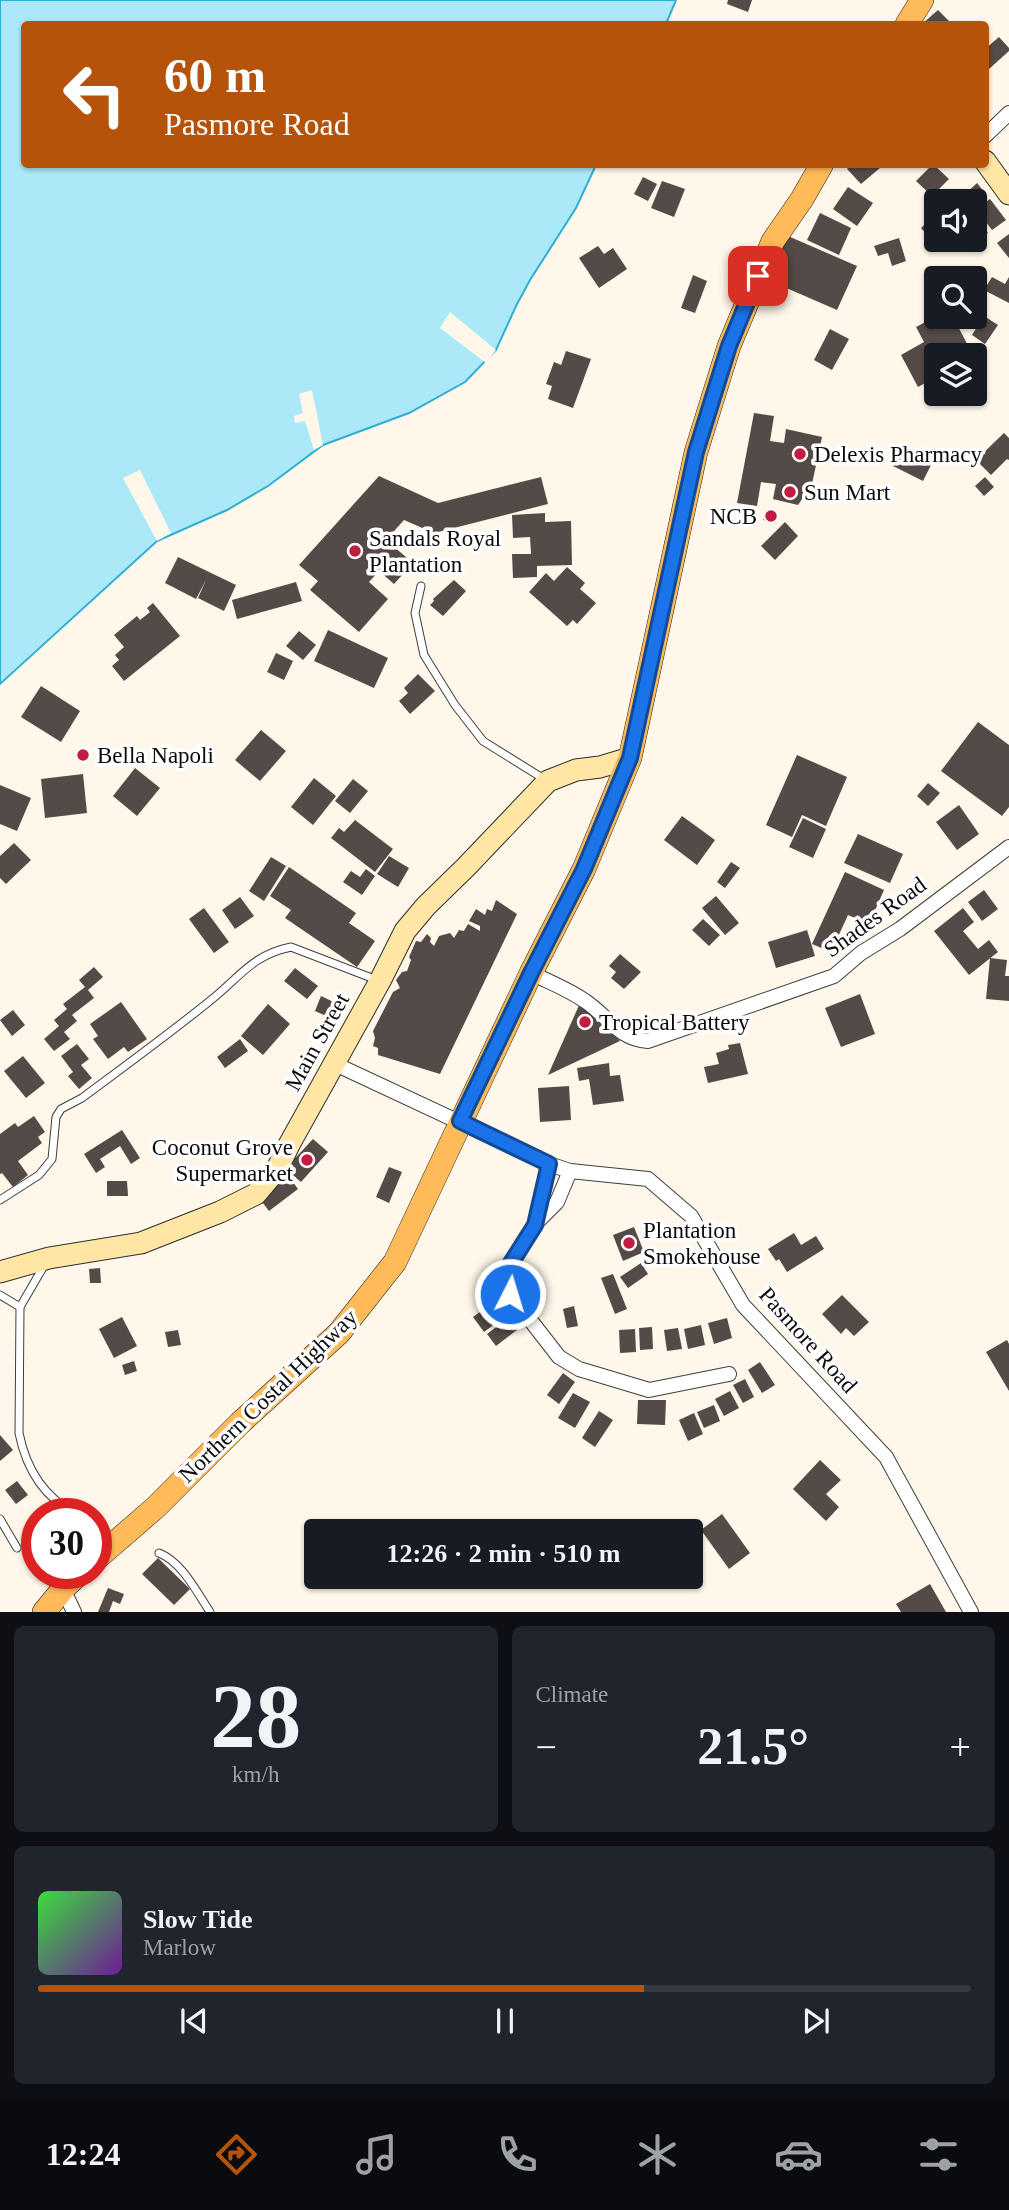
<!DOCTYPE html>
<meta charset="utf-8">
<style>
:root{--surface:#171b24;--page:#20242c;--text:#f1f3f6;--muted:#9ea1a6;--line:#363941;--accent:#b45309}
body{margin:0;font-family:"Times New Roman",serif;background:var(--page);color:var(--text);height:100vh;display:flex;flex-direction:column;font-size:26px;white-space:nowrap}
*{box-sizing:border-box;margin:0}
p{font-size:23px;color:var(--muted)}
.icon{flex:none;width:38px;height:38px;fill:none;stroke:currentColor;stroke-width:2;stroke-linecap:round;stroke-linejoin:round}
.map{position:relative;height:1612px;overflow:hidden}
.panel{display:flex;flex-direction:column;gap:14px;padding:14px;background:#0d0f14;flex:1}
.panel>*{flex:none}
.banner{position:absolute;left:21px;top:21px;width:968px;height:147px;border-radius:7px;box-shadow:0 2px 5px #0004;background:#b45309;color:#fff;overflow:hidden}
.fabs{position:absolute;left:924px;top:189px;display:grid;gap:14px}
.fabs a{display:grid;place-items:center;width:63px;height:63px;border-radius:7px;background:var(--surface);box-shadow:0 2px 5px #0004;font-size:35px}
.speed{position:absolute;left:21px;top:1498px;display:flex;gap:14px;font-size:35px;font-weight:700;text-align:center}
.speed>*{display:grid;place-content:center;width:91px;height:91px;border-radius:50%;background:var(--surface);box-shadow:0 2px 5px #0004;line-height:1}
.speed .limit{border:10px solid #d22;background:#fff;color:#111}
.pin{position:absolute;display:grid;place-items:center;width:60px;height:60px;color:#fff;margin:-30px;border-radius:14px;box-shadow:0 4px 10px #0006}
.me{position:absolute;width:77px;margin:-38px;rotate:5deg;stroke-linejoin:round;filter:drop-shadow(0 0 5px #0008)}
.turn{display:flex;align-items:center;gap:24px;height:147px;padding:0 28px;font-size:32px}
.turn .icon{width:91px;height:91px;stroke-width:2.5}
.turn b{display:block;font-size:49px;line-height:60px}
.big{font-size:52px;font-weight:700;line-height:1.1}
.panel .card{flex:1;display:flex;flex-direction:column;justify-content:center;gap:10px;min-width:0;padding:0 24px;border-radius:10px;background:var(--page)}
.panel .dial{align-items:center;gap:0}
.dial b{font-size:91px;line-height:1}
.song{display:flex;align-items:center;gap:21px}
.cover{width:84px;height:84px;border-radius:10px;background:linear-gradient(135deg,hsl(120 70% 55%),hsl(280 70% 35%))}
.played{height:7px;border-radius:4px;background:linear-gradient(90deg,var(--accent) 65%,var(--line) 65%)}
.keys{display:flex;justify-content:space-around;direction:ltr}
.heat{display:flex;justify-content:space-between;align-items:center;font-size:38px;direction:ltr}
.panel .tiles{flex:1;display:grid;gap:14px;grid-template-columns:1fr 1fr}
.card:last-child{grid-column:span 2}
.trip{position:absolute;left:304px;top:1519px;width:399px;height:70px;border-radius:7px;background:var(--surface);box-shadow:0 2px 5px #0004;font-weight:700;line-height:70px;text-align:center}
.menu{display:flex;height:112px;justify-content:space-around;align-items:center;background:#090b0e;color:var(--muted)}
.menu .icon{width:49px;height:49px}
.menu .selected{color:var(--accent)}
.menu b{font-size:32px;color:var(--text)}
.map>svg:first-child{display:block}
</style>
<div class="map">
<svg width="1009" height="1612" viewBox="0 0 1009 1612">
<rect width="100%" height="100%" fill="#fff7e9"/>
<path fill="#abe9f9" stroke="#2eaed4" stroke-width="2" d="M0 0H676L666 24H24V164L596 165 576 208 530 280 516 306 496 350 465 382 409 413 323 445 268 486 227 510 157 541 0 684Z"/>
<g fill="#fff7e9">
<path d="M450 312 496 350 486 363 440 328Z"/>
<path d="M312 390 323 445 314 450 305 421 295 423 294 416 303 413 299 394Z"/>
<path d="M140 470 171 533 157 541 123 478Z"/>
</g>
<g fill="#544a47">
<path d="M728 0H752L748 12 727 4Z"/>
<path d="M938 10 952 24H922Z"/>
<path d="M999 37 1009 48V51L989 69 985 64V49Z"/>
<path d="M852 164H877L880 168 861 184 847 169Z"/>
<path d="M933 164 949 179 932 196 916 181Z"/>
<path d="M643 177 657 184 648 201 634 194Z"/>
<path d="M662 181 685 189 674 217 651 208Z"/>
<path d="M977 183 985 193 975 203V201H966L962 197Z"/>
<path d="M848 187 873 203 857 226 833 209Z"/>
<path d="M990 199 1006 220 992 230 976 209Z"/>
<path d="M820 213 851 228 839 255 807 240Z"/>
<path d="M975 214 988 233 962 252 954 240H975Z"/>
<path d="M935 215 936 233 931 239 921 228Z"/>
<path d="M1009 234V258L997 243Z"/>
<path d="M788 236 857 266 837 310 768 280Z"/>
<path d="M899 238 906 261 892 266 888 253 878 256 874 246Z"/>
<path d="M598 246 604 254 613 248 627 269 599 288 579 258Z"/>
<path d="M693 275 707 281 695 313 681 308Z"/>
<path d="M992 277 1005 284 1009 277V303L984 290Z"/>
<path d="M984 316 998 325 985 344 972 335Z"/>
<path d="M935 317H953L973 355H936V377L918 387 901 355 924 342 916 327Z"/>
<path d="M830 329 849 339 832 370 814 360Z"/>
<path d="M566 351 591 359 573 408 548 399 552 386 546 384 554 362 561 365Z"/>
<path d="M754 413 774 416 770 441 784 443 786 429 822 437 812 484 798 505 773 499 776 484 761 482 757 506 737 503Z"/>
<path d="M1004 433 1009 438V460L1007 459 991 475 976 460Z"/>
<path d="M915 449 934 459 923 481 893 466 899 453 910 458Z"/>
<path d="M379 476 438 503 541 477 548 504 434 533 404 520 386 540 413 563 394 584 379 571 369 582 388 599 359 632 310 590 318 581 299 565Z"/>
<path d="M985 477 994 487 984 496 975 486Z"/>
<path d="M765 510 778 512 776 523 763 520Z"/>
<path d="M545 513V522L571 521 572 565 537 566V577L513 578 512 554H531L530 537 513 538 512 515Z"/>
<path d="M785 522 798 536 775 560 761 546Z"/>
<path d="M178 557 236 585 224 611 198 598 206 580 196 599 165 583Z"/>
<path d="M567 567 585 583 580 589 596 603 577 624 573 620 567 626 529 592 546 573 554 581Z"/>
<path d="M454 580 466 591 443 616 430 605 434 601 433 599Z"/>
<path d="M296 582 302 601 237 619 232 600Z"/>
<path d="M153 603 180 636 124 681 112 666 119 660 115 655 124 647 114 635 137 616 140 620 150 612 147 608Z"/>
<path d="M328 630 388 658 374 688 314 661Z"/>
<path d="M299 631 316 645 303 660 286 646Z"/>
<path d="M276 653 293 661 284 680 267 672Z"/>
<path d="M418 674 435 691 410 714 399 701 408 693 404 688Z"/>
<path d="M41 686 80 711 61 742 21 717Z"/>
<path d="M978 722 1009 745V807L1002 816 941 771Z"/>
<path d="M261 730 286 751 260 781 235 760Z"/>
<path d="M797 755 847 777 826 826 802 815 792 837 766 825Z"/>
<path d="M135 768 160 788 137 816 113 796Z"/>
<path d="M83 774 87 813 45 818 41 779Z"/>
<path d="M314 778 336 796 313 825 291 807Z"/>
<path d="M353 779 368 791 350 813 335 801Z"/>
<path d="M928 783 940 793 928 806 917 796Z"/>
<path d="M0 785 31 798 17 831 0 824Z"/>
<path d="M959 805 979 834 957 850 936 822Z"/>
<path d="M682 816 715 840 697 865 664 840Z"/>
<path d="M803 818 826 829 813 858 789 847Z"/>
<path d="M355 820 393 849 375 872 331 838 339 828 344 832Z"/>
<path d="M858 834 903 854 890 883 844 863Z"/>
<path d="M14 843 31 860 6 884 0 878V856Z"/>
<path d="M389 856 409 868 398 887 377 874Z"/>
<path d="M271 857 286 866 264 901 249 891Z"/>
<path d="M731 862 740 868 725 888 717 882Z"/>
<path d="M289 867 356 913 349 923 375 941 357 967 285 918 291 910 270 896Z"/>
<path d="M366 869 375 876 362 895 343 882 351 871 360 877Z"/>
<path d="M845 872 884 890 869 924 848 915 831 952 812 944Z"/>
<path d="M984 890 998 909 982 921 968 902Z"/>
<path d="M716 896 739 923 725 935 702 908Z"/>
<path d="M240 897 254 916 235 929 222 910Z"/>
<path d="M496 900 517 914 440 1074 378 1055V1048L373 1046 375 1038 373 1031 393 992 400 988 396 980 402 972 407 971 411 960 409 957 416 941 421 942 427 934 431 938 430 942 434 946 439 936 450 933 454 938 459 930 464 931 468 924 480 931V926L469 921 476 909 485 915 487 909 492 911Z"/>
<path d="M204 908 229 942 214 953 189 919Z"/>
<path d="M963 908 974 922 963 931 978 949 989 940 998 952 969 975 934 931Z"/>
<path d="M703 919 720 935 709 946 692 930Z"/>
<path d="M807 930 815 956 776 968 768 942Z"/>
<path d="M620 954 641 972 624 989 611 978 616 972 609 966Z"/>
<path d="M990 958 1007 960 1005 976H1009V1001L986 999Z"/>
<path d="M94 967 103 977 88 990 94 998 72 1015 77 1021 64 1032 70 1039 54 1051 44 1039 59 1026 54 1020 67 1009 63 1004 85 987 79 980Z"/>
<path d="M295 968 318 986 307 999 284 981Z"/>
<path d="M860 994 875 1034 841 1047 825 1008Z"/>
<path d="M321 996 342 1006 335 1020 315 1011Z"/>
<path d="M121 1002 147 1039 128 1052 124 1047 108 1059 93 1039 98 1036 90 1024Z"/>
<path d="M580 1003 620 1041 548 1075Z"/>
<path d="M268 1004 290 1024 263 1055 241 1036Z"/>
<path d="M13 1010 25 1025 12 1036 0 1020Z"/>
<path d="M240 1039 248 1051 225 1068 217 1057Z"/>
<path d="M740 1043 748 1074 708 1083 704 1067 719 1064 716 1053 729 1049 728 1045Z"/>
<path d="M77 1044 89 1059 81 1065 92 1078 79 1089 68 1076 73 1072 61 1056Z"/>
<path d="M23 1056 45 1083 26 1098 4 1071Z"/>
<path d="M609 1063 610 1076 620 1075 624 1101 593 1105 589 1079 579 1081 577 1068Z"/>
<path d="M569 1086 571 1120 540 1122 538 1088Z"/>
<path d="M34 1116 45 1132 38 1137 42 1143 18 1161 28 1175 13 1187 2 1173 0 1174V1134L15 1123 18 1127Z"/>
<path d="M122 1130 140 1158 131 1164 120 1146 100 1159 105 1167 96 1173 84 1154Z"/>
<path d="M313 1139 328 1152 301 1182 285 1169Z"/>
<path d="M389 1167 402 1172 389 1203 376 1197Z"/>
<path d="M283 1169 298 1189 269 1211 254 1191Z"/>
<path d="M107 1181H127L128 1196H107Z"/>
<path d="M634 1227 644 1252 623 1261 613 1235Z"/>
<path d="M794 1233 801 1245 816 1236 824 1249 787 1272 779 1259 776 1261 768 1249Z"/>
<path d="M641 1263 648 1274 628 1288 620 1277Z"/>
<path d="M100 1268 101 1283H90L89 1269Z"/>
<path d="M613 1274 627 1309 615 1314 601 1278Z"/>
<path d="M842 1295 869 1322 854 1336 846 1328 841 1334 822 1314Z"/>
<path d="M496 1300 507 1315 484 1332 473 1317Z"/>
<path d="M574 1306 578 1326 567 1328 563 1309Z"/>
<path d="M122 1317 137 1346 114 1358 99 1329Z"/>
<path d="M508 1318 517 1330 496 1346 487 1334Z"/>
<path d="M727 1318 732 1338 714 1344 708 1323Z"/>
<path d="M701 1325 705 1345 688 1349 684 1329Z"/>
<path d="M652 1327 653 1349 640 1350 639 1328Z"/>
<path d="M678 1328 682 1349 667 1351 664 1330Z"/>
<path d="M635 1329 636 1352 620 1353 619 1330Z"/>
<path d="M178 1330 181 1345 168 1347 165 1332Z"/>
<path d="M1007 1340 1009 1344V1391L986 1352Z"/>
<path d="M134 1361 137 1371 125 1375 122 1365Z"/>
<path d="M760 1362 775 1385 762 1393 748 1370Z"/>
<path d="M563 1373 575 1382 559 1404 547 1395Z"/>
<path d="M745 1379 754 1397 743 1403 733 1385Z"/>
<path d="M730 1391 739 1408 724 1416 715 1399Z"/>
<path d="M573 1393 590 1402 575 1428 558 1418Z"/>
<path d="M638 1400H666L665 1425 637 1424Z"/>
<path d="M714 1405 720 1421 704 1428 697 1412Z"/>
<path d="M599 1411 613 1420 595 1447 582 1438Z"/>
<path d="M694 1413 703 1434 688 1441 679 1420Z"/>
<path d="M0 1435 13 1450 0 1461Z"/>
<path d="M820 1460 841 1480 826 1494 839 1507 826 1521 793 1489Z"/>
<path d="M17 1481 28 1495 16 1504 5 1490Z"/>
<path d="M722 1514 750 1553 729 1569 701 1530Z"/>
<path d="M158 1558 190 1589 174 1605 142 1574Z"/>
<path d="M930 1584 946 1612H901L896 1604Z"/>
<path d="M108 1588 124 1594 120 1604 113 1601 109 1612H98Z"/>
</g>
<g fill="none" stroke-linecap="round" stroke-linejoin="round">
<g stroke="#3e3e3e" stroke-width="9">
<g id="lane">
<path d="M421 586 415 613 424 655 455 705 483 741 544 779"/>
<path d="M0 1200 39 1175 52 1159 56 1117 61 1109 82 1098C125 1066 169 1034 211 1000 240 977 252 955 291 947L377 980"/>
<path d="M45 1264 20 1307 19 1433C26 1468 43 1497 76 1514"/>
<path d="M0 1295 20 1307"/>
<path d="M0 1519 17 1548"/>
<path d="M96 1524 99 1526"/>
<path d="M159 1553C182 1562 196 1591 210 1612"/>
</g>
</g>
<g stroke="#3e3e3e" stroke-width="16">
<g id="street">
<path d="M985 136 1009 113"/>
<path d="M531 973C549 982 568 989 585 1001 608 1016 618 1039 648 1041L834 976 861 953 900 929 1009 847"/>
<path d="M335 1064 549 1164 570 1171 648 1179 691 1216 743 1305 886 1457 971 1612"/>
<path d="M549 1164 535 1225 506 1271 510 1294 559 1357 579 1369 649 1390 729 1374"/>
<path d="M535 1224 557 1202 570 1171"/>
<path d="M63 1589 74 1612"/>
</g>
</g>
<g stroke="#2d2d2d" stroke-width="23">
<g id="secondary">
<path d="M985 161 1009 194"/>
<path d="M0 1272 49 1258 141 1243 220 1212 256 1194 277 1169 290 1143 380 981 405 931 426 906 466 867 548 781 576 770 600 767 630 758"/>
</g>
</g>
<g stroke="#1c1c1c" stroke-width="24">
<g id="primary">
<path d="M907 24 922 0"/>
<path d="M96 1559 155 1508 240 1423 339 1333 395 1262 531 973 584 869 630 758 696 452 729 346 773 241 802 199 822 164"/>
<path d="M44 1612 63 1589 80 1573"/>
</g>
</g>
<use href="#lane" stroke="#fff" stroke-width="7"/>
<use href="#street" stroke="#fff" stroke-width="14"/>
<use href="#secondary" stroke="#ffe6a4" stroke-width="21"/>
<use href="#primary" stroke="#ffbb59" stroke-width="23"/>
</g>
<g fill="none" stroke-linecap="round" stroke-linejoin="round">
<g stroke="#114b97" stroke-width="18">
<path id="route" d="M510 1294 506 1271 535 1225 549 1164 460 1121 531 973 584 869 630 758 696 452 729 346 758 276"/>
</g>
<use href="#route" stroke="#1a73e8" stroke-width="12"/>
</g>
<g fill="#c21d40" stroke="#fff" stroke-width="2.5">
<circle cx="800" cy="454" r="7"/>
<circle cx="790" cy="492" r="7"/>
<circle cx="771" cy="516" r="7"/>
<circle cx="355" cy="551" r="7"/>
<circle cx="83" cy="755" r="7"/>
<circle cx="585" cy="1022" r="7"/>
<circle cx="307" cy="1160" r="7"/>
<circle cx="629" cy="1243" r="7"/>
</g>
<g text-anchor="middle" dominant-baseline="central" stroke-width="7" stroke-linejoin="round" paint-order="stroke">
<g font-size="23" fill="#0b0b0b" stroke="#fff" text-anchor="start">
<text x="814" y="454">Delexis Pharmacy</text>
<text x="804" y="492">Sun Mart</text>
<text x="757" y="516" text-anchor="end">NCB</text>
<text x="369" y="538">Sandals Royal<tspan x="369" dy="26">Plantation</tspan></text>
<text x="97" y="755">Bella Napoli</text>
<text x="599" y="1022">Tropical Battery</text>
<text x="293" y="1147" text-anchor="end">Coconut Grove<tspan x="293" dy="26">Supermarket</tspan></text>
<text x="643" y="1230">Plantation<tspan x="643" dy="26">Smokehouse</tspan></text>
</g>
<g font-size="23" fill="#0b0b0b" stroke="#fff">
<text transform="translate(875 917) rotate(-36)">Shades Road</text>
<text transform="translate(317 1042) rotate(-61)">Main Street</text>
<text transform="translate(808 1340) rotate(48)">Pasmore Road</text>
<text transform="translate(268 1396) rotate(-44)">Northern Costal Highway</text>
</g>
</g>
</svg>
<div class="fabs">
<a><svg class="icon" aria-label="sound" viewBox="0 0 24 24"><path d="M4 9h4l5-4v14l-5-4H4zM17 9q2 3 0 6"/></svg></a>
<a><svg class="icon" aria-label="search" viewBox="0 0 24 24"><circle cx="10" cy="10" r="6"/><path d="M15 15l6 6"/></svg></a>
<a><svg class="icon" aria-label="layers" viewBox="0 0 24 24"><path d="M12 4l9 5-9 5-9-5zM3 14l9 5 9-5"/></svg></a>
</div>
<div class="speed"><div class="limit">30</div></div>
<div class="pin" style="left:758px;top:276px;background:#d93025"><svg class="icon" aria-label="arrive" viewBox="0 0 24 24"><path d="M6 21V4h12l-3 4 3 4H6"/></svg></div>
<svg class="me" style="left:510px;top:1294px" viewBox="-20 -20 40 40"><circle r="17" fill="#1a73e8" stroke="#fff" stroke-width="3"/><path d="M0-11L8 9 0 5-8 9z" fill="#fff"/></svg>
<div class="trip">12:26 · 2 min · 510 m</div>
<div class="banner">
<div class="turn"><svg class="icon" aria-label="left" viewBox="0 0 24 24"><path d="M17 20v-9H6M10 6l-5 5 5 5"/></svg><div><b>60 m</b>Pasmore Road</div></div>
</div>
</div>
<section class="panel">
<div class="tiles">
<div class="card dial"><b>28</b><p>km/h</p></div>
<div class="card"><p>Climate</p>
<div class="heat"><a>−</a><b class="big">21.5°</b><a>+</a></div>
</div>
<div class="card">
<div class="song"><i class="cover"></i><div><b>Slow Tide</b><p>Marlow</p></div></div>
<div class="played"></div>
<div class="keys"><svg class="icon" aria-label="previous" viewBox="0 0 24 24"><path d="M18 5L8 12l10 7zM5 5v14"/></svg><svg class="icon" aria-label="pause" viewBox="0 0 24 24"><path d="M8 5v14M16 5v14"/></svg><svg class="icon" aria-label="next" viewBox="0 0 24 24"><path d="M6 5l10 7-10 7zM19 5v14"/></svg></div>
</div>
</div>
</section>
<nav class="menu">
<b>12:24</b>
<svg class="icon selected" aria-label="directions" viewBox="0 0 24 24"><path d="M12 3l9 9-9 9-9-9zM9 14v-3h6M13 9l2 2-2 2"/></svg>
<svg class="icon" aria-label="music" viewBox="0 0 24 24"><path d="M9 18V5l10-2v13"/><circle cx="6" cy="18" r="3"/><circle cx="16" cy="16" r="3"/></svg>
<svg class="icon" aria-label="phone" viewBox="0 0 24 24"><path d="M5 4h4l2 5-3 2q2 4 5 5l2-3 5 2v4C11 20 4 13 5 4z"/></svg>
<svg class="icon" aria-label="climate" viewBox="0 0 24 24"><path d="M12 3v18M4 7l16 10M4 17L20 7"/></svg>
<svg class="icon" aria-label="car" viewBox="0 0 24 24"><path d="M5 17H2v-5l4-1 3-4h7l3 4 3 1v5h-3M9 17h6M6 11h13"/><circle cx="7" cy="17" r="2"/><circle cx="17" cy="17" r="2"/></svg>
<svg class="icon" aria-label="filters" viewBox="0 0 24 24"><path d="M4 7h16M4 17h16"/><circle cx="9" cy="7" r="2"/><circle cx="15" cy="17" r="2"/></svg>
</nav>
